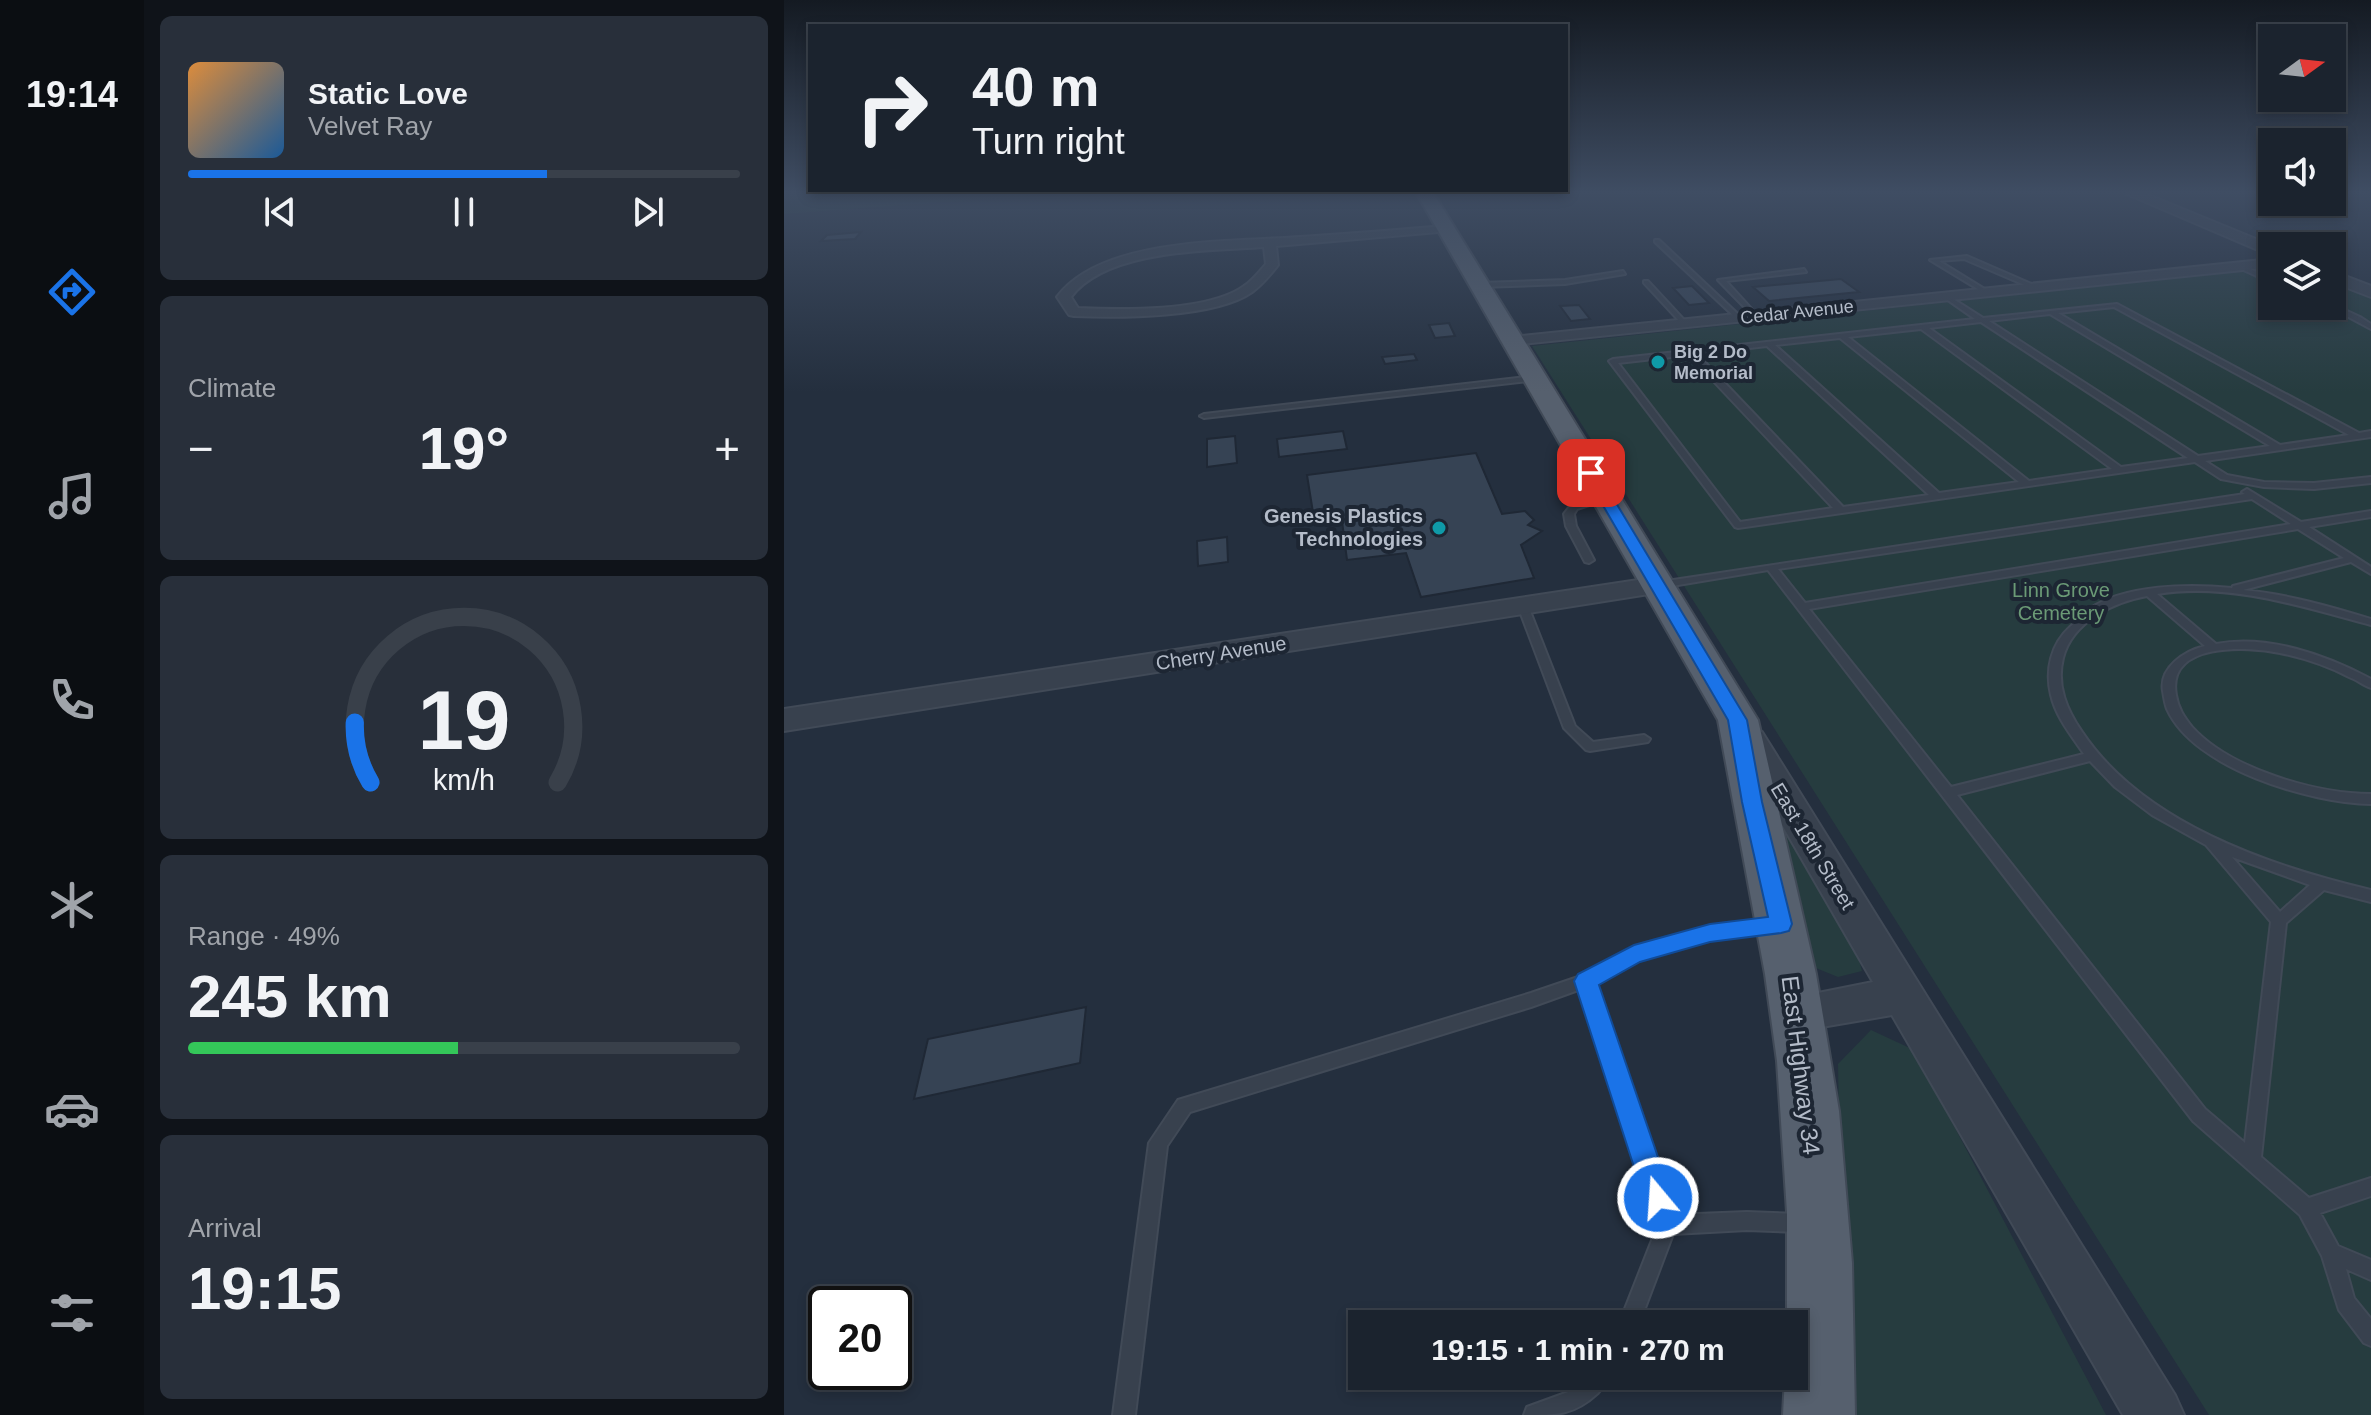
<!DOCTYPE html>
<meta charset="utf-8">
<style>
:root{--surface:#1b232e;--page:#282f3a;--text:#f1f3f6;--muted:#a0a4aa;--line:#39404a;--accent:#1a73e8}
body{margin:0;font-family:Helvetica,sans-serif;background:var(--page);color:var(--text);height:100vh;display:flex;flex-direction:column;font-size:30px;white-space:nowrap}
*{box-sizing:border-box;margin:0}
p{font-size:26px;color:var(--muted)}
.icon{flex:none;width:44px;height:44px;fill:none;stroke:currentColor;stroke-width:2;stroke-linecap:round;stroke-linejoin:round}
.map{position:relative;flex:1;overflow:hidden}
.side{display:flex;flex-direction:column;gap:16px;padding:16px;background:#0f1319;width:640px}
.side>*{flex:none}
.top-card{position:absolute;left:24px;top:24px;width:760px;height:168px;border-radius:0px;box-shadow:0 4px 12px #0003,0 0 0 2px var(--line);background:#1b232e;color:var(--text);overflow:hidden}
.needle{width:52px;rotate:75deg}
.fabs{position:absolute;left:1474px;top:24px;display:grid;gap:16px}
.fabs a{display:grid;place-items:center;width:88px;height:88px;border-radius:0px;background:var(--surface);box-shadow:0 4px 12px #0003,0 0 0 2px var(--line);font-size:40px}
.speed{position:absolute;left:24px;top:1286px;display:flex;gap:16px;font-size:40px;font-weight:700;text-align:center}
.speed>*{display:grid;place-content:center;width:104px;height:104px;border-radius:50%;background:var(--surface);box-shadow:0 4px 12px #0003,0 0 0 2px var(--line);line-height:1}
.speed .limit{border:4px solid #111;border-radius:12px;background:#fff;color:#111}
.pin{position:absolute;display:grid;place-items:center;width:68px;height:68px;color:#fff;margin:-34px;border-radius:16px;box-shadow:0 4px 12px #0006}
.me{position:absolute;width:88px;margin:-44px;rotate:342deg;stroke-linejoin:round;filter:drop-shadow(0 0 6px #0008)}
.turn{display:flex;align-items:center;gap:28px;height:168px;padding:0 32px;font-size:36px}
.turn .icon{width:104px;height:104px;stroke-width:2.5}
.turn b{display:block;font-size:56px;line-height:68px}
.big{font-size:60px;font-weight:700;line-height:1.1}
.side .card{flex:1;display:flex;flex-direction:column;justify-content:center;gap:12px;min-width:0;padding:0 28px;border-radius:12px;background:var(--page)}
.side .dial{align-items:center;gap:0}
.dial svg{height:208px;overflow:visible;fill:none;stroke:var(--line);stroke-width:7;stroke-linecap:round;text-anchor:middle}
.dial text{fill:var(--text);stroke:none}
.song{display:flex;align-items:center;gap:24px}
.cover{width:96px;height:96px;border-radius:12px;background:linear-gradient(135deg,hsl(30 70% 55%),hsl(210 70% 35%))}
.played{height:8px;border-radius:4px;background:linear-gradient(90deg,var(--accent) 65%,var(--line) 65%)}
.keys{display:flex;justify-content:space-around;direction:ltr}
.heat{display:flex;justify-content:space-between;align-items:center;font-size:44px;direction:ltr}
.charge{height:12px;border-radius:6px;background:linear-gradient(90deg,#34c759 49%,var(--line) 0)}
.trip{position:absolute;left:564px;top:1310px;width:460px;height:80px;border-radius:0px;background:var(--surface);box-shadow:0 4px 12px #0003,0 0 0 2px var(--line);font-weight:700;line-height:80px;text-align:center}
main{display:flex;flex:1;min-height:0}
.tab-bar{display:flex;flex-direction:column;width:144px;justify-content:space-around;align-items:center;background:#0b0e12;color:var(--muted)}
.tab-bar .icon{width:56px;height:56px}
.tab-bar .on{color:var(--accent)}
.tab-bar b{font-size:36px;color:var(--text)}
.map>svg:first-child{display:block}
</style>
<main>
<nav class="tab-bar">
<b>19:14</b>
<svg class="icon on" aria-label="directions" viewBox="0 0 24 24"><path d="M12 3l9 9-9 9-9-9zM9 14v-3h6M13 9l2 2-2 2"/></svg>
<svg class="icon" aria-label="music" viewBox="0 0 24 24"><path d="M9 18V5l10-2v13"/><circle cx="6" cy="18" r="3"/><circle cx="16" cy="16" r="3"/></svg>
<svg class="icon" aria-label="phone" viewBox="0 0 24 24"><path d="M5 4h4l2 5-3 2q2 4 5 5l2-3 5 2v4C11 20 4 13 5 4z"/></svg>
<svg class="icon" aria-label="climate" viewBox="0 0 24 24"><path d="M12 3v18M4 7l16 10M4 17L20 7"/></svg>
<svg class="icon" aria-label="car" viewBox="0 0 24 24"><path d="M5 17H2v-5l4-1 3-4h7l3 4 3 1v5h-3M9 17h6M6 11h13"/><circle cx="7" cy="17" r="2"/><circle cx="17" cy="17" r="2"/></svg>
<svg class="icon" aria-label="filters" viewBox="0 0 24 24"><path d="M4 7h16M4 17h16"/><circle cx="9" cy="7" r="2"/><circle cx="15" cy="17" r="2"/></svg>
</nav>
<section class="side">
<div class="card">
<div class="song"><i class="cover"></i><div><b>Static Love</b><p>Velvet Ray</p></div></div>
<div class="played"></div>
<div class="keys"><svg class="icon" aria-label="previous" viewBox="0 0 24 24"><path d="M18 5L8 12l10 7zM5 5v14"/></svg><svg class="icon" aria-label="pause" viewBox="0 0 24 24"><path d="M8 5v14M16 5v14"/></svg><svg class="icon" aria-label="next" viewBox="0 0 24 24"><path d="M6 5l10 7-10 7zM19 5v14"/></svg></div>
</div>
<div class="card"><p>Climate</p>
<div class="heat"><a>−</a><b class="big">19°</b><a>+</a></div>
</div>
<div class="card dial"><svg viewBox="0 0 100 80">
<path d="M14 69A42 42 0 1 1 86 69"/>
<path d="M14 69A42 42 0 0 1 8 46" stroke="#1a73e8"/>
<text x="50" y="56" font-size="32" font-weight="700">19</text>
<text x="50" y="72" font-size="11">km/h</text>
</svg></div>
<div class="card"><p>Range · 49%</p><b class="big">245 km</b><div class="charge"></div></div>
<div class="card"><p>Arrival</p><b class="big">19:15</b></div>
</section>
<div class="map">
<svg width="1587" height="1415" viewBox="0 0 1587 1415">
<rect width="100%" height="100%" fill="#242f3e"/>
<g fill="#263c3f">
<path d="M0 194H269L0 214Z"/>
<path d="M1488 268V306H1548V280L1587 296V1415H1425L748 346Z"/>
<path d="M986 800 1072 949 1078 971 1054 977 1022 964Z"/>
<path d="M1087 1030 1130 1050 1322 1415H1060L1054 1064Z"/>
</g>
<g fill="#364354" stroke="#1f2835" stroke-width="2">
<path d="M77 232 71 239 37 241 43 235Z"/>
<path d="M1057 279 1075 292 985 301 969 287Z"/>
<path d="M908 286 925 303 905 305 889 288Z"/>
<path d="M795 305 806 319 787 321 776 306Z"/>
<path d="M665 323 671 336 651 338 645 325Z"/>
<path d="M630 354 633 360 601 364 598 357Z"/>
<path d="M559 431 563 449 495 457 493 439Z"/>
<path d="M451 436 453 463 423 467V439Z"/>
<path d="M692 453 718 514 741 511 750 520 744 525 758 531 737 545 750 578 637 597 622 553 563 560 558 521 531 525 523 475Z"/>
<path d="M443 537 444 562 414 566 413 541Z"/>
<path d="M302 1007 296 1063 130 1099 144 1039Z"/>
</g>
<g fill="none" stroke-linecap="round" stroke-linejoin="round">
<g stroke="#414a57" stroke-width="4">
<g id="service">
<path d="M871 240H875L957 317V319H953L871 242Z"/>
<path d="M1183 256 1254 287 1255 288 1250 289 1180 259 1155 261 1207 293 1202 294 1146 260Z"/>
<path d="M1455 264 1488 279V283L1453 267Z"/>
<path d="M1020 269 1022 272 942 281 974 316V318L972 319 934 280Z"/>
<path d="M839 271 841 274 781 284 696 287 693 285 696 283 781 280Z"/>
<path d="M860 281H864L902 322V324H898L860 283Z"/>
<path d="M1163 295 1199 318 1333 304 1575 433 1587 431V437L1421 461 1443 475 1480 482 1530 483 1587 477V483L1530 489 1480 487 1437 479 1411 462 954 528 951 527 825 361 829 359 1191 319 1161 298 1160 297ZM1330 307 1565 435 1496 445 1274 313ZM1266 314 1486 446 1414 456 1205 321ZM1197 322 1404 458 1337 467 1145 328ZM1137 329 1328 469 1245 481 1064 337ZM1056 338 1235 482 1155 493 991 345ZM983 346 1145 495 1059 507 913 354ZM905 355 1049 508 956 522 834 363Z"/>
<path d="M1548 304 1576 317 1587 324V329L1544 306H1548Z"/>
<path d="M750 376H753V380L420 418 416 416 420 414Z"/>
<path d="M1463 489 1517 522 1587 511V517L1525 527 1587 567V574L1567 562 1459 590C1502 594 1545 606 1587 619V625C1519 607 1445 582 1373 594L1432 644C1483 634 1542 655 1587 679V688C1579 685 1573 680 1565 677 1544 666 1520 658 1496 653 1463 646 1382 642 1392 695 1394 708 1400 717 1408 727 1446 769 1532 794 1587 794V804C1527 803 1410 769 1383 709 1381 704 1380 697 1379 691 1375 668 1400 651 1421 646L1363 596C1329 602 1288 622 1279 658 1272 686 1283 710 1298 732 1359 823 1485 866 1587 890V902L1540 890 1502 923 1477 1157 1525 1198 1587 1178V1196L1536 1213 1554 1246 1587 1260V1280L1562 1269 1570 1298 1587 1319V1346L1580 1343 1555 1310 1538 1256 1516 1215 1409 1121 984 570 876 588 871 585 876 582 1461 494 1458 492ZM1468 499 1507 524 1021 603 994 569ZM1514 529 1560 558 1449 586 1448 588C1406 584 1340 584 1304 610 1298 615 1292 622 1286 627 1267 644 1261 670 1267 695 1272 717 1287 735 1300 754L1167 787 1025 609ZM1306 761 1331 787 1368 815 1422 845 1487 922 1461 1143 1421 1109 1173 795ZM1448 857 1526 885 1496 912Z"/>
<path d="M821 494 826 497 824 499 793 509 790 514 792 526 810 560 805 563 801 562 782 526 780 514 787 505Z"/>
<path d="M739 603 744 606 791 726 809 742 860 735 866 739 864 742 806 751 802 750 780 728 734 606Z"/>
<path d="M986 920 991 922 993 926 991 930 926 939 854 959 811 984 889 1215 963 1212 1017 1214 1024 1216 1026 1223 1024 1230 1017 1232 963 1230 889 1234 855 1324H835L874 1225 797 989 747 1007 406 1112 383 1146 351 1415H329L365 1143 394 1100 747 993 797 976 850 948 926 927Z"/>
<path d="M801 1376H825C823 1383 819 1387 814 1393 790 1415 774 1415 740 1415L743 1407 787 1391Z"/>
</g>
</g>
<g stroke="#414a57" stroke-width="4">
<g id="minor">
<path d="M662 226 666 227V231L492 246 494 265C487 274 478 285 468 292 431 318 335 318 290 316L285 315 273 297C318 237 447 242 516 237 565 234 613 230 662 226ZM480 247 482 264C475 272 468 281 460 286 424 312 338 310 294 308L287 297C323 249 425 251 480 247Z"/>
<path d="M1488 259V267L728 345 721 341 728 337Z"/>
</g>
</g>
<g stroke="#414a57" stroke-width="4">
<g id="tertiary">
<path d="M1343 194H1362L1489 246 1488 256Z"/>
<path d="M1548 271 1587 286V297L1548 282Z"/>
<path d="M874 577 884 579 888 585 884 591 0 731V709Z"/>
<path d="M966 729 978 732 1391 1395 1400 1415H1339L1108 1015 1014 1031 999 1026 993 1013 999 1000 1089 982 949 740 954 732Z"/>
</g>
</g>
<g stroke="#414a57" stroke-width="4">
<path id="primary" d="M633 194H650L974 720 1032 974 1055 1111 1068 1263 1071 1415H999L1001 1376H1010V1324H1003V1212L993 1061 981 974 934 720Z"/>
</g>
<use href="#service" fill="#38414e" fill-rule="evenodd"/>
<use href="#minor" fill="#38414e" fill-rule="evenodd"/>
<use href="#tertiary" fill="#38414e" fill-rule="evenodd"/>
<use href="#primary" fill="#56606e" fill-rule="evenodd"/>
</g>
<linearGradient id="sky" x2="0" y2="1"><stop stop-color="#141a22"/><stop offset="0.49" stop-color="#3f4d63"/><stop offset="1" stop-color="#3f4d63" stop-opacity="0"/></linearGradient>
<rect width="1587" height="392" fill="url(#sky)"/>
<path fill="#1a73e8" stroke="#114b97" stroke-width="2" d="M807 469 814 473 963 720 978 802 1008 924 1005 931 997 933 926 942 856 962 815 985 888 1198 884 1207 874 1212 864 1207 860 1198 790 981 794 974 850 945 926 924 984 917 958 802 944 720 800 473Z"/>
<g fill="#0f9aa8" stroke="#1d2633" stroke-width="3">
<circle cx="874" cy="362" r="8"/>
<circle cx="655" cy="528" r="8"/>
</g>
<g text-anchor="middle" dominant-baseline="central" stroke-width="8" stroke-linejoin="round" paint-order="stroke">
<g font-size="18" fill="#b4bcc9" stroke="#1d2633">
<text transform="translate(1013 312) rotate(-6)">Cedar Avenue</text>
</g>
<g font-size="18" font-weight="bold" fill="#b4bcc9" stroke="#1d2633" text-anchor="start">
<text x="890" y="352">Big 2 Do<tspan x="890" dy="21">Memorial</tspan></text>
</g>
<g font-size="20" font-weight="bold" fill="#b4bcc9" stroke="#1d2633" text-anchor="end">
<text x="639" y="516">Genesis Plastics<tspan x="639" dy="23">Technologies</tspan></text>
</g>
<g font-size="20" fill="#6b9a76" stroke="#1d2633">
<text x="1277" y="590">Linn Grove<tspan x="1277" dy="23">Cemetery</tspan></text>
</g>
<g font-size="20" fill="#b4bcc9" stroke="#1d2633">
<text transform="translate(437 653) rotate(-9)">Cherry Avenue</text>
<text transform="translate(1029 846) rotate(59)">East 18th Street</text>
</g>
<g font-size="24" fill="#b4bcc9" stroke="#1d2633">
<text transform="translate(1017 1065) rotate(83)">East Highway 34</text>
</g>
</g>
</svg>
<div class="fabs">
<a><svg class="needle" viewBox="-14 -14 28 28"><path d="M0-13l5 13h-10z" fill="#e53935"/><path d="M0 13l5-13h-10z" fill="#a0a4aa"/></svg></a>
<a><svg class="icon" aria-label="sound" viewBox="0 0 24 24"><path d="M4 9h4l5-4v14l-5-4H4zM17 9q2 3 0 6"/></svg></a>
<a><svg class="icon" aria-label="layers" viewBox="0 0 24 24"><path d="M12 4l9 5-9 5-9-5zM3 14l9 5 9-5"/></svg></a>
</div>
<div class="speed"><div class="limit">20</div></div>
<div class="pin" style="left:807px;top:473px;background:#d93025"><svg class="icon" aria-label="arrive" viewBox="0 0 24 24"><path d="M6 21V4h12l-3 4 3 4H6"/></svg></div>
<svg class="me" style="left:874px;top:1198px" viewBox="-20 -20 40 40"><circle r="17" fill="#1a73e8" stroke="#fff" stroke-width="3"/><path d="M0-11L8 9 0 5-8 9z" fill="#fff"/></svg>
<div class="trip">19:15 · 1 min · 270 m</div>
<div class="top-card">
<div class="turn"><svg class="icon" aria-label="right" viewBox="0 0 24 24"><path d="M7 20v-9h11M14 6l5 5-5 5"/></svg><div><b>40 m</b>Turn right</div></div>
</div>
</div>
</main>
